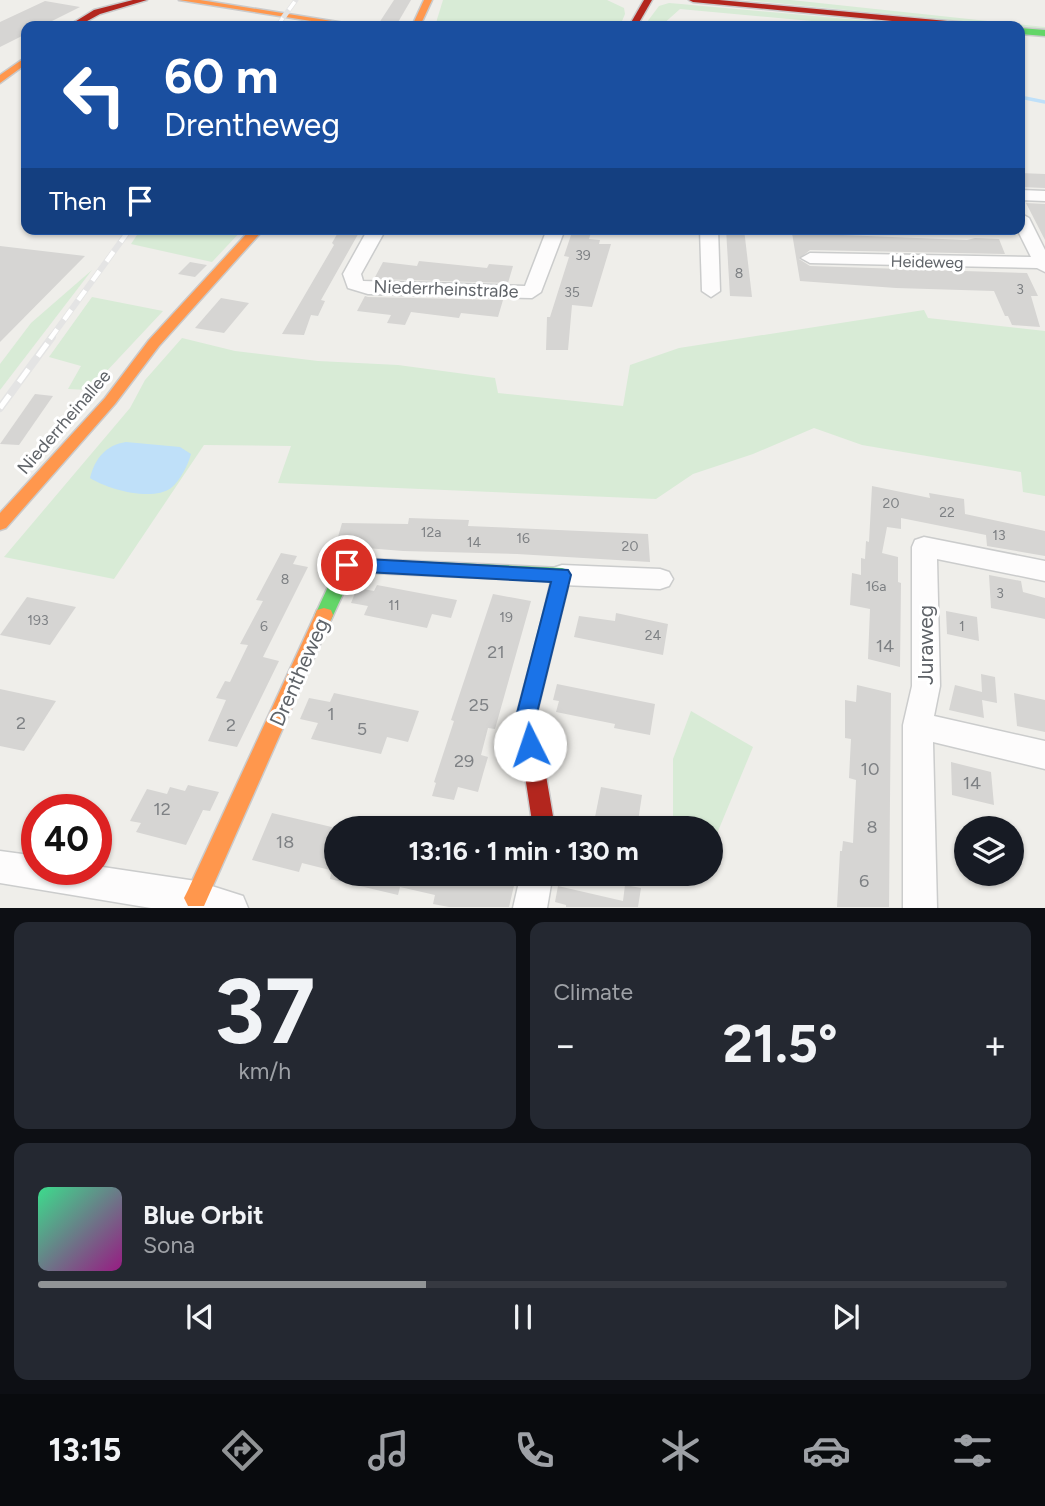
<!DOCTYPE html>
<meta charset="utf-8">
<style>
:root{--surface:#171b24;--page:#242831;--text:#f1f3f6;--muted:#9ea1a6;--line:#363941;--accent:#919496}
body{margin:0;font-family:Figtree,sans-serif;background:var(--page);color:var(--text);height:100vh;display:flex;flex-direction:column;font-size:26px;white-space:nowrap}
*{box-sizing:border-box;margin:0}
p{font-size:23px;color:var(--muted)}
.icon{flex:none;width:38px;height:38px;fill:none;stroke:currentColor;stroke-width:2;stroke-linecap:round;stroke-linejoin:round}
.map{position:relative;height:908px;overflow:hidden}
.panel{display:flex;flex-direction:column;gap:14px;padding:14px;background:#0d0f14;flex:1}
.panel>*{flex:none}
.top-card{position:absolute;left:21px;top:21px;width:1004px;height:214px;border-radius:14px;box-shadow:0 2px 5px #0004;background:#1a4fa0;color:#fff;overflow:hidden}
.tools{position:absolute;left:954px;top:816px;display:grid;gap:14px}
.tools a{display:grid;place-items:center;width:70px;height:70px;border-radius:50%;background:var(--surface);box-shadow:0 2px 5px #0004;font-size:35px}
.speed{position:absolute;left:21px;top:794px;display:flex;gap:14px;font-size:35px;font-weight:700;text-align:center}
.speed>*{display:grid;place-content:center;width:91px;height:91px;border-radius:50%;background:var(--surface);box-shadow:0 2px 5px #0004;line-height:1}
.speed .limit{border:10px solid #d22;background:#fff;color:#111}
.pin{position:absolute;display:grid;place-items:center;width:60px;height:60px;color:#fff;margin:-30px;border:4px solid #fff;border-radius:50%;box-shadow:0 2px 7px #0007}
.me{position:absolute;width:77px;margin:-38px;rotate:356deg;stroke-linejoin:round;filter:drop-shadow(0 0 5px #0008)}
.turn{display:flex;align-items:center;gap:24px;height:147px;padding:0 28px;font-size:32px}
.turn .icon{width:91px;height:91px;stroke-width:2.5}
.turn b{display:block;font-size:49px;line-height:60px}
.then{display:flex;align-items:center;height:66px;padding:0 28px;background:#0003;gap:14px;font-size:26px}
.big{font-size:52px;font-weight:700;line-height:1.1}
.panel .tile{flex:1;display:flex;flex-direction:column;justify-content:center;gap:10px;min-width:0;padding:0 24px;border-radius:14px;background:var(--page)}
.panel .dial{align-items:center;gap:0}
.dial b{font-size:91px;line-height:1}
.song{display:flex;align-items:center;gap:21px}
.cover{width:84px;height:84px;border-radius:10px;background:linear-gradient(135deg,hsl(150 70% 55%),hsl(310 70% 35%))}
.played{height:7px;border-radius:4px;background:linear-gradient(90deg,var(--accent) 40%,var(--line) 40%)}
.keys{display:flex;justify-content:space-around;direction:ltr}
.heat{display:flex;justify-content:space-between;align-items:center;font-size:38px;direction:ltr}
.panel .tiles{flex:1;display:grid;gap:14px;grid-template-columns:1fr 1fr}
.tile:last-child{grid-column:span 2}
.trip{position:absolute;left:324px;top:816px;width:399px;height:70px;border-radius:35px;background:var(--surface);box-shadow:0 2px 5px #0004;font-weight:700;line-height:70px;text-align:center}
.tab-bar{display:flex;height:112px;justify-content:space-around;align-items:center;background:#090b0e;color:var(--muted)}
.tab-bar .icon{width:49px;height:49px}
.tab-bar .on{color:var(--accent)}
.tab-bar b{font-size:32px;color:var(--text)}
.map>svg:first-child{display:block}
</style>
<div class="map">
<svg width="1045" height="908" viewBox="0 0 1045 908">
<rect width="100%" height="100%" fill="#efeeea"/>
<g fill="#d8ebd6">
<path d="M443 0H607L624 8 625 14 620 26H435Z"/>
<path d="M743 0H791L1045 27V29Z"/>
<path d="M669 3 681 4 926 26H867L680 9 661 26H644L659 6Z"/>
<path d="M141 229H243L212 262 131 244Z"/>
<path d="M92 270 0 390V364L31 323Z"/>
<path d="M92 297 163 311 89 390 68 389 81 366 49 357Z"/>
<path d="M924 310 928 318 1045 331V496L1023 492 1021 472 862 445 814 428 753 454 693 474 656 499 278 483 291 446 204 445 114 579 4 557 130 408 145 380 182 338 235 351 318 361 398 365 495 378 498 393 623 406 630 365 679 348Z"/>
<path d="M691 711 753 747 711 848 710 828H673V759Z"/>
</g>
<path fill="#bfe0f9" d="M126 442 180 447 191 454C188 465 180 481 171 488 152 502 107 489 90 478 95 458 106 445 126 442Z"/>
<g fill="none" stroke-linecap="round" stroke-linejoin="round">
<path stroke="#bfe0f9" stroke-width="3.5" d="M1020 97 1045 102"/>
</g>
<g fill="#d6d5d3">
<path d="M394 0H411L397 24 379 23Z"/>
<path d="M45 1 80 7 42 26H26V34L0 47V22Z"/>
<path d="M1020 173 1045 174V188L1020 187Z"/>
<path d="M1026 203 1045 204V240Z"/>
<path d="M340 229H361L321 300 325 301 318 316 311 315 304 335 282 334 334 245 332 243Z"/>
<path d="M573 229H592L589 239 600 240 599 244H611L592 307 572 305 568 350H546L547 317H550L569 257 564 256Z"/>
<path d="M726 229H744L752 297 730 296Z"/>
<path d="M792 233 967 240 975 238 999 239 1005 254 810 250 799 259 810 266 1027 273 1038 296H1031L1040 327 1012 325 1008 316H1005L994 291 896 288 800 281Z"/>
<path d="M0 246 85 256 0 342Z"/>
<path d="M419 261 487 268 489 264 513 266 508 283 374 279 383 262 417 266Z"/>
<path d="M190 262 207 265 195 277 178 274Z"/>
<path d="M365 296 368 297 503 300 498 317 461 313 459 318 411 312 405 325 387 323 391 315 357 311Z"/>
<path d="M221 298 249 303 224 333 195 328Z"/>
<path d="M35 394 53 396 19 445 0 444Z"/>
<path d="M872 486 930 498 929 493 964 499 965 514 1045 531V556L987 546 986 535 901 518V529L887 527 882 553 898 557V582L901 583 900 667 868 659 870 609 850 605 852 573 861 575V558L865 559 866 541 869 542Z"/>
<path d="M409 518 469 520 468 526 648 534 650 562 517 554 403 551 354 547 356 538 338 537 342 523 408 524Z"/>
<path d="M281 553 297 556 293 564 308 567 263 657 279 661 237 747 208 741 226 700 216 698 225 681 230 682 248 645 240 644 263 601 256 600Z"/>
<path d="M989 575 1021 581 1023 592 1045 598V619L991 608Z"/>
<path d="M377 585 430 595 457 600 451 618 432 614 427 628 364 615 368 606 351 603 357 588 374 591Z"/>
<path d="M493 594 531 601 495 729 488 728 481 755 488 757 483 774 478 792 458 787 454 800 432 796 436 783 434 782 454 721 451 720Z"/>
<path d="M27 597 76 607 50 645 0 635Z"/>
<path d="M946 611 977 617 979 641 947 634Z"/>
<path d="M616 613 668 624 663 655 574 637 579 616 615 621Z"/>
<path d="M981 674 995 677 997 703 982 700 984 718 949 710 955 685 982 692Z"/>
<path d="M557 684 655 704 650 735 614 728 615 724 556 712 559 701 553 700Z"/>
<path d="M857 685 891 693 889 907H837L840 851H842L843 841 853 843 856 780 849 778 851 739 845 738V700L856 702Z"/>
<path d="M0 689 56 701 24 751 0 746Z"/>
<path d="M334 693 419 711 408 742 387 737 381 754 311 739 318 723 300 719 309 698 330 702Z"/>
<path d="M1014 693 1045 700V732L1017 726Z"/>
<path d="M951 762 991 772 994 805 952 795Z"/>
<path d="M188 785 219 792 210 811 203 810 186 845 136 832 141 823 130 821 147 789 167 794 170 787 185 791Z"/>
<path d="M601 787 642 795 637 828H619L594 822Z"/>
<path d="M272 813 336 828V853L330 870 302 863 299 872 252 860Z"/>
<path d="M331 873H517L509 907H449L433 904 435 895 400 887 398 895 330 879Z"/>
<path d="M625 885 641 888 638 907H566V905L555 902 558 886 623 901Z"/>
</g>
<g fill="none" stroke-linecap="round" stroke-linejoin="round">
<g stroke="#cbcccc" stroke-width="3">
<g id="street">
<path d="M1020 190 1045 191V201L1020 200Z"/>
<path d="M1020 213 1029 218 1045 250V272L1037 268 810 263 801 258 810 253 1031 257 1017 229H1020Z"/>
<path d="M368 229H386L361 274 363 281 525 286 547 229H565L541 292 532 298 368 294 348 288 343 274Z"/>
<path d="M700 229H718L720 291 711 297 702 291Z"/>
<path d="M924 537 1045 561V581L937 559 940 686 934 716 1045 741V769L933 742 937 908H903V725L912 686V547L915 540Z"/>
<path d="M562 565 660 569 669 572 673 579 669 586 660 589 562 585 553 582 549 575 553 568Z"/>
<path d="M0 851 37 856V870H96V866L196 881 243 896 248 908H151L0 883Z"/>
<path d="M521 873H553L547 908H513Z"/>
</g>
</g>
<g stroke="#cacacb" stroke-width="3">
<g id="fast">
<path d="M1020 28 1045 30V36L1020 34Z"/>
<path d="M347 558 562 568 568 570 571 575 558 627 556 632 549 635 542 632 540 627 551 581 353 572 331 620 324 622 317 620 315 615 338 565 341 560Z"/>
</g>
</g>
<g stroke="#cacacb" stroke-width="3">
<g id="slow">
<path d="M179 0H200L363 26H343Z"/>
<path d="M424 0H432L420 26H412Z"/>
<path d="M26 57V64L0 83V75Z"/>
<path d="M251 229H264L159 346 115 404 6 528 0 530V513L105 398 149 340Z"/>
<path d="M324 608 331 610 333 615 204 906H188L184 898 188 890 315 615 317 610Z"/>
</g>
</g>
<g stroke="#cacacb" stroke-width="3">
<g id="jam">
<path d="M133 0H147L100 14 78 26H68L94 10Z"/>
<path d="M644 0H652L637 26H629Z"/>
<path d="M689 0H719L969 23 973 26H944L693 2Z"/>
<path d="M549 619 556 622 558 627 536 717 555 828H533L516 717 540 627 542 622Z"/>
</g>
</g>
<use href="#street" fill="#fdfcfc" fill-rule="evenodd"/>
<use href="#fast" fill="#63d668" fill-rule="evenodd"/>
<use href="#slow" fill="#ff974d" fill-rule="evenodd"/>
<use href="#jam" fill="#b3261e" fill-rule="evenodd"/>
<g stroke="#e4e4e4" stroke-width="5">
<path id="rail-far2" d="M277 26 296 0"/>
</g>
<g stroke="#e4e4e4" stroke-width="6">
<path id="rail-far1" d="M50 339 130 229"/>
</g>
<g stroke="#e4e4e4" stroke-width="8">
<path id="rail" d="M0 408 52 337"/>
</g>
<use href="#rail-far2" stroke="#fff" stroke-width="3.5" stroke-dasharray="10" stroke-linecap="butt"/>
<use href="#rail-far1" stroke="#fff" stroke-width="4.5" stroke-dasharray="12" stroke-linecap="butt"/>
<use href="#rail" stroke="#fff" stroke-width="5" stroke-dasharray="16" stroke-linecap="butt"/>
</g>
<path fill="#1a73e8" stroke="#114b97" stroke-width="2" d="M347 558 568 570 571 575 536 717 541 745 538 752 530 754 523 752 516 717 551 582 347 571 341 569 338 565 341 560Z"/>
<g text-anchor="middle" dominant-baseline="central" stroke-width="6" stroke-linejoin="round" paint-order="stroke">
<g font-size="14" fill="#7e8184">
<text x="583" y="255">39</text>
<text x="739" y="273">8</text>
<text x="1020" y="289">3</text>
<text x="572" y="292">35</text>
<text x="891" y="503">20</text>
<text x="947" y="512">22</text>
<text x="431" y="532">12a</text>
<text x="999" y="535">13</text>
<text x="523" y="538">16</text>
<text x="474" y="542">14</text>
<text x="630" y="546">20</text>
<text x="285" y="579">8</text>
<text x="876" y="586">16a</text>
<text x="1000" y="593">3</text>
<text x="394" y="605">11</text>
<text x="506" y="617">19</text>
<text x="38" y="620">193</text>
<text x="264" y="626">6</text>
<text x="962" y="626">1</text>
<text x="653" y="635">24</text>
</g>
<g font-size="16" fill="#5f6368" stroke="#fff">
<text transform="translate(927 262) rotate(1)">Heideweg</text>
</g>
<g font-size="18" fill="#5f6368" stroke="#fff">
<text transform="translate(446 289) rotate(2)">Niederrheinstraße</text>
<text transform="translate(64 422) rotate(-49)">Niederrheinallee</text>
</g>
<g font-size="18" fill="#7e8184">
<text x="885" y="646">14</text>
<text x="496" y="652">21</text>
<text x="479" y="705">25</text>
<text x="331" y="714">1</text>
<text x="21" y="723">2</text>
<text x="231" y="725">2</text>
<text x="362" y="729">5</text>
<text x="464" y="761">29</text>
<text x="870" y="769">10</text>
<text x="972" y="783">14</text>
<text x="162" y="809">12</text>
<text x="872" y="827">8</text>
<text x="285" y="842">18</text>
<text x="864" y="881">6</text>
</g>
<g font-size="21" fill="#5f6368" stroke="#fff">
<text transform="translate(925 645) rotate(-90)">Juraweg</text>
<text transform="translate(299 672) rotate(-66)">Drentheweg</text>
</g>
</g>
</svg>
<div class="tools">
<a><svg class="icon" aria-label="layers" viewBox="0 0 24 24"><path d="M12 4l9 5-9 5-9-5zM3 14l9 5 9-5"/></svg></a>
</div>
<div class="speed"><div class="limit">40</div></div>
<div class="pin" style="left:347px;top:565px;background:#d93025"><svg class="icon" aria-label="arrive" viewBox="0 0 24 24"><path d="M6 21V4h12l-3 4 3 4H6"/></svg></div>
<svg class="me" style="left:530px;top:745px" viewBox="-20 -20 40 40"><circle r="19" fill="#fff"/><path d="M0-13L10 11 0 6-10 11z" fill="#1a73e8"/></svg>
<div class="trip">13:16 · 1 min · 130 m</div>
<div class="top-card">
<div class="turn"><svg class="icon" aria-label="left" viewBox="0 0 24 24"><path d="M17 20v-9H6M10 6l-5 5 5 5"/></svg><div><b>60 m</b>Drentheweg</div></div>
<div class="then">Then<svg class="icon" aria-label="arrive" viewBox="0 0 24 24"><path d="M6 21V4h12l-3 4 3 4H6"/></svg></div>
</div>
</div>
<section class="panel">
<div class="tiles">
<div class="tile dial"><b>37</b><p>km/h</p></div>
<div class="tile"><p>Climate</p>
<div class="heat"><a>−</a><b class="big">21.5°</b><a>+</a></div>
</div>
<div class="tile">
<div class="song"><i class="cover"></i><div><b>Blue Orbit</b><p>Sona</p></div></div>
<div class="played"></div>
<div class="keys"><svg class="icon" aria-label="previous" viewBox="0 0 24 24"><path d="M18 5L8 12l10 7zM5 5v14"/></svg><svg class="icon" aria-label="pause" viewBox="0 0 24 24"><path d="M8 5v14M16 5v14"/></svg><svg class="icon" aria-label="next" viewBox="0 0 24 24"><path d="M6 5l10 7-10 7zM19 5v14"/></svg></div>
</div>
</div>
</section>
<nav class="tab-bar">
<b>13:15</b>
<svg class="icon on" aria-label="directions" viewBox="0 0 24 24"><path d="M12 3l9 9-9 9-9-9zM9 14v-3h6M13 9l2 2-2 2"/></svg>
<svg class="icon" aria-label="music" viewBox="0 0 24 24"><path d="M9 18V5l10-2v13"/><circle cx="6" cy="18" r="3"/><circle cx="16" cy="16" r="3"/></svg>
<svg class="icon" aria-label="phone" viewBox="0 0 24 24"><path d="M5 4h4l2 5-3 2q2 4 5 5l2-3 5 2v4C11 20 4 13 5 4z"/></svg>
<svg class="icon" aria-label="climate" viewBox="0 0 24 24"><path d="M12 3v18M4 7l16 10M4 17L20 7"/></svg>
<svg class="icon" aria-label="car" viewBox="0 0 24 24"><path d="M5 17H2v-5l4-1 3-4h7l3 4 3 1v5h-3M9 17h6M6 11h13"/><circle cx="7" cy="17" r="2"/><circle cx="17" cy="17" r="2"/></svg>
<svg class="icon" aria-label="filters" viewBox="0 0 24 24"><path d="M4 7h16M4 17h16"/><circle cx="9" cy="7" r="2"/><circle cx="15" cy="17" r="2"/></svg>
</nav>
